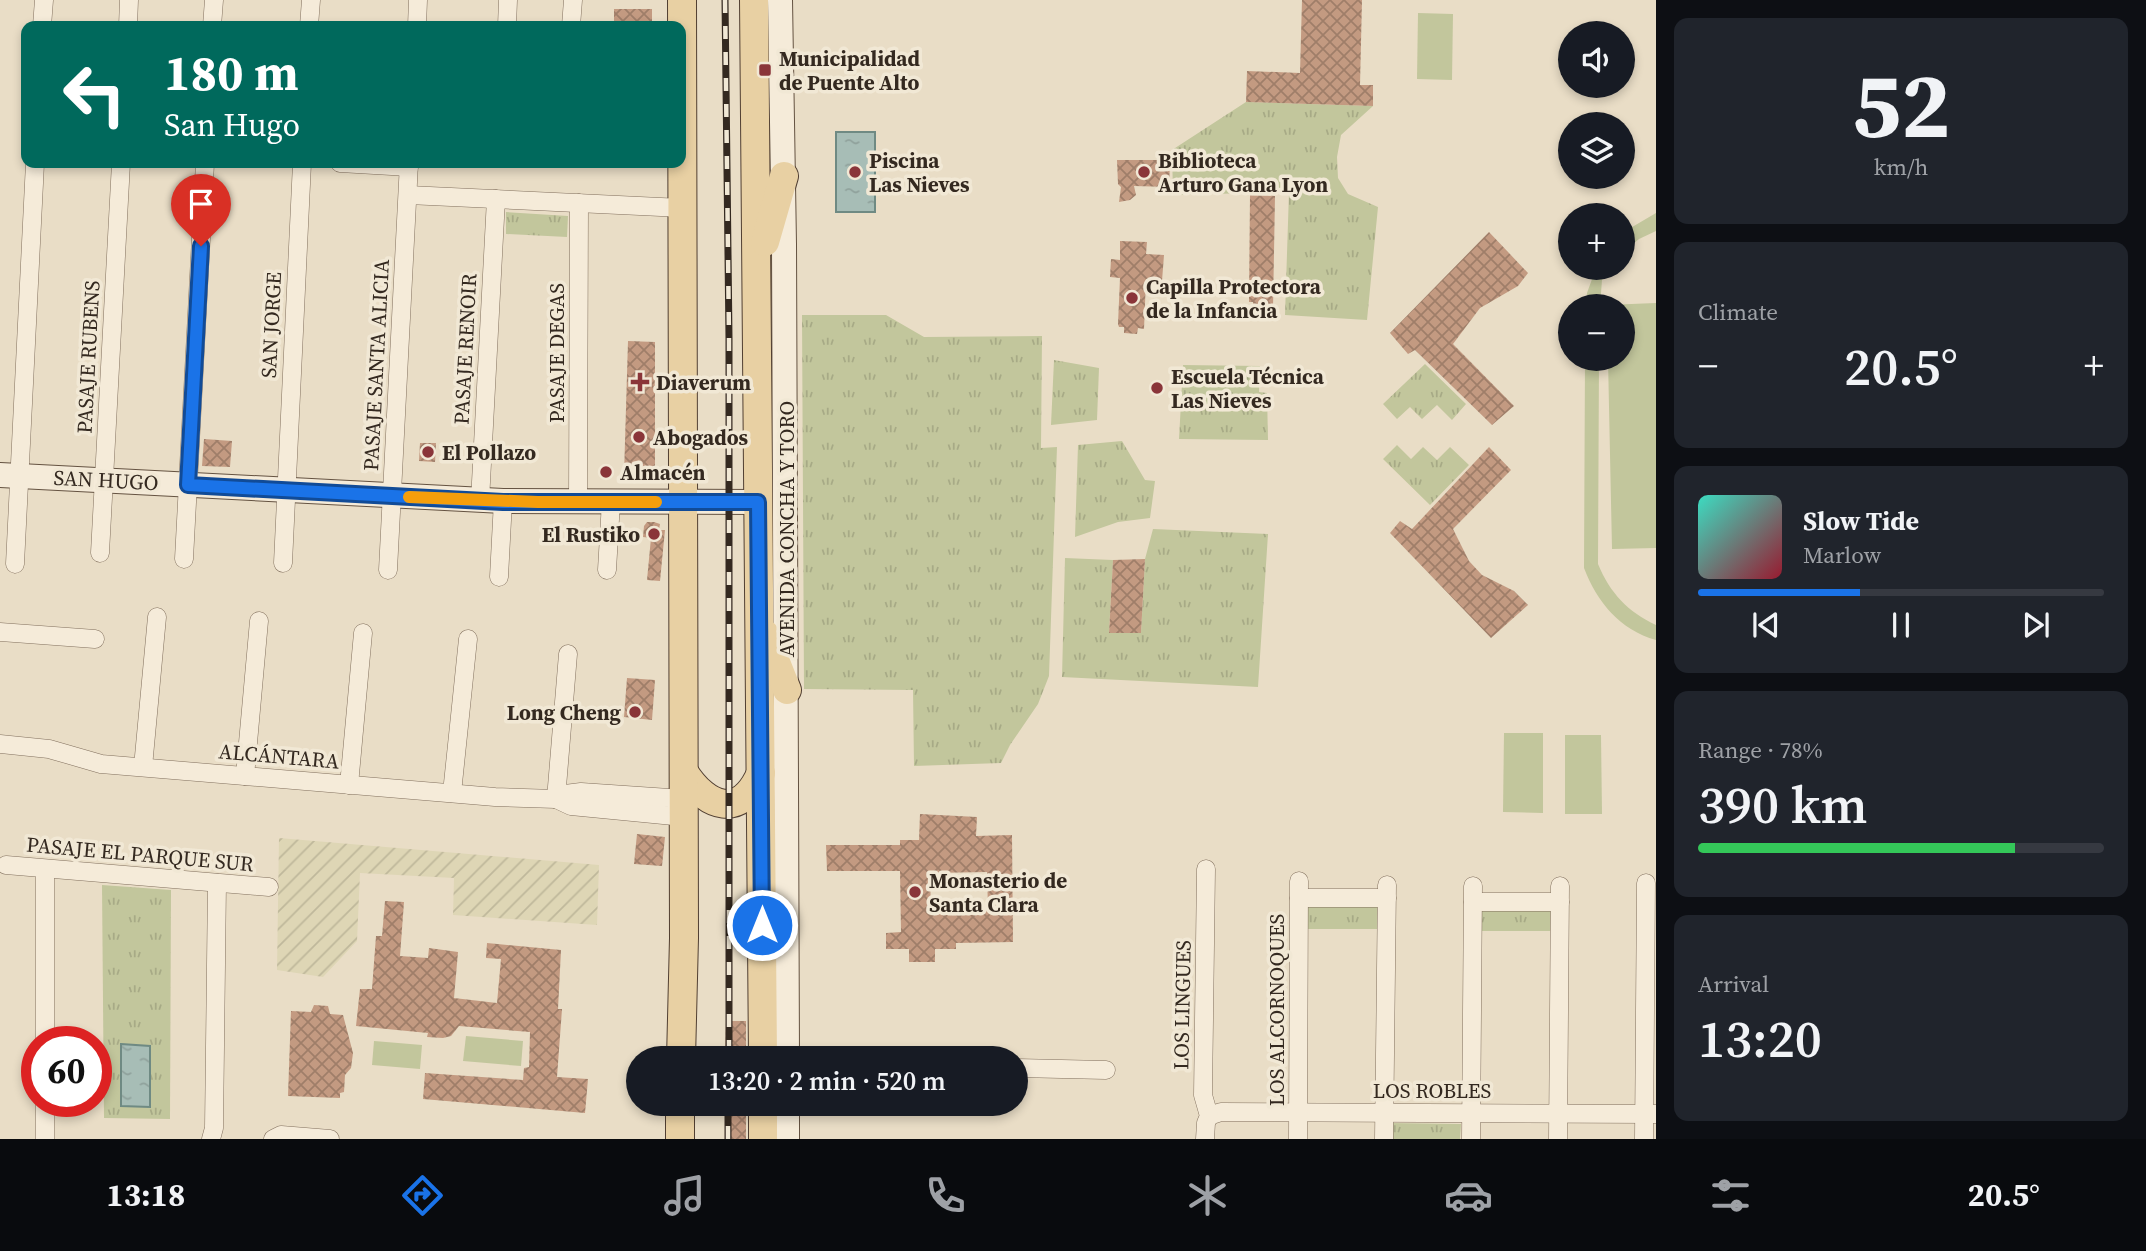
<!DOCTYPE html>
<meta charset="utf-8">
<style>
:root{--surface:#171b24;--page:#20242c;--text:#f1f3f6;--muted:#9ea1a6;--line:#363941;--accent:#1a73e8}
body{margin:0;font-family:"Source Serif 4",serif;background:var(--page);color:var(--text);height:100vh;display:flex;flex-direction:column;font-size:26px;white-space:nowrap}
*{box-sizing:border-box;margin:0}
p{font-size:23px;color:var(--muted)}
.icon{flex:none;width:38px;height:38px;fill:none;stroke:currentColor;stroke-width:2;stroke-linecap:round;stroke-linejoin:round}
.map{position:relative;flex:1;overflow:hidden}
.details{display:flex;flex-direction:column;gap:18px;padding:18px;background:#0d0f14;width:490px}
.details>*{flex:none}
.banner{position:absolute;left:21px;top:21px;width:665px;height:147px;border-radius:14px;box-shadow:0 4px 10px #0003;background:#00695c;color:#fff;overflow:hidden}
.tools{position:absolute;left:1558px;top:21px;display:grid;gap:14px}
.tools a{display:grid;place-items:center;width:77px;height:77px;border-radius:50%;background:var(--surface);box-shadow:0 4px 10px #0003;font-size:35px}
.speed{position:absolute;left:21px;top:1026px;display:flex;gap:14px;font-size:35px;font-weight:700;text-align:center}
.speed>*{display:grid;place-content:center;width:91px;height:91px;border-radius:50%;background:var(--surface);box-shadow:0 4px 10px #0003;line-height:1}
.speed .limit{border:10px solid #d22;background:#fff;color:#111}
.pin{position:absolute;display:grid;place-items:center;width:60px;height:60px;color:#fff;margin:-72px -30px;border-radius:50% 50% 50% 0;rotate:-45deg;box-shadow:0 0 7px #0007}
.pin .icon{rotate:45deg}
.me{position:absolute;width:77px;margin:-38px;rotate:0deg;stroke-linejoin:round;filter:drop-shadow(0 0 5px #0008)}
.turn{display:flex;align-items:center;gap:24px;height:147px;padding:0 28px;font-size:32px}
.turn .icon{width:91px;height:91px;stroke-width:2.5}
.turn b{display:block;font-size:49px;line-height:60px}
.big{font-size:52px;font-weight:600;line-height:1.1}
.details .card{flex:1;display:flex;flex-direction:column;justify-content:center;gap:10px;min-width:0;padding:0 24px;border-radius:14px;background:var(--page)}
.details .dial{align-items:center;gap:0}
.dial b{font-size:91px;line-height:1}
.song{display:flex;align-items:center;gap:21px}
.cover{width:84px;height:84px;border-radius:10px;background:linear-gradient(135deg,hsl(170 70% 55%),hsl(350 70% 35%))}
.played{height:7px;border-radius:4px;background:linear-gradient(90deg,var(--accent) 40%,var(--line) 40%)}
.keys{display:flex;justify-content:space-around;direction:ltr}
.heat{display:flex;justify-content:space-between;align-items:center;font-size:38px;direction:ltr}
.charge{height:10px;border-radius:5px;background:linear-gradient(90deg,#34c759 78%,var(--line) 0)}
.trip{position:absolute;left:626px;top:1046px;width:402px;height:70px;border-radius:35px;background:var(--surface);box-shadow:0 4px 10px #0003;font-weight:600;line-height:70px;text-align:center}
.dock{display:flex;height:112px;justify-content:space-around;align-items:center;background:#090b0e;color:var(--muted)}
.dock .icon{width:49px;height:49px}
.dock .on{color:var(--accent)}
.dock b{font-size:32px;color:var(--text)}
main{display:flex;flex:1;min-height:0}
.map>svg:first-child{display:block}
</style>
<main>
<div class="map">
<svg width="1656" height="1139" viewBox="0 0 1656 1139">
<defs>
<pattern id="farmland-furrows" width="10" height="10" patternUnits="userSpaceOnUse" patternTransform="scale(1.75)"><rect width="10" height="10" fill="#ded6b5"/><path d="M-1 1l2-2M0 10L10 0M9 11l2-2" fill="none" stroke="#bfb89b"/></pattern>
<pattern id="grass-tufts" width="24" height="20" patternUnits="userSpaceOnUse" patternTransform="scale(1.75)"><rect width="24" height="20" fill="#c2c69c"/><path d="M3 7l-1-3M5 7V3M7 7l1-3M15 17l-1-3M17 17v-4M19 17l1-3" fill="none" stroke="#a7aa86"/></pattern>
<pattern id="water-ripples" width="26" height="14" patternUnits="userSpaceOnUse" patternTransform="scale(1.75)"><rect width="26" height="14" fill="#a7bdb6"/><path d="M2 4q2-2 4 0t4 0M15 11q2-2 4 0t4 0" fill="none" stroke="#90a29c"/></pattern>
<pattern id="building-cross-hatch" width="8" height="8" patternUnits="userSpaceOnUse" patternTransform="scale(1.75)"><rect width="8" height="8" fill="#c39a81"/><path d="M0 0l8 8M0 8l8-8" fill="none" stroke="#9f7e69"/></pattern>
</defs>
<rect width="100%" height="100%" fill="#e9ddc6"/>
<path fill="url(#farmland-furrows)" d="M279 838 599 865 597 925 453 915 454 878 360 873 357 941 323 977 277 970Z"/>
<g fill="url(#grass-tufts)">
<path d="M1246 102 1373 106 1341 135 1337 157 1338 178 1348 194 1378 207 1367 320 1285 315 1289 192 1173 195 1172 150Z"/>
<path d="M506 212 568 216 567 237 506 234Z"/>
<path d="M802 315H886L924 337 1042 336 1041 448 1057 447 1049 676 1038 704 1010 745 1001 763 914 766 913 690 804 689Z"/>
<path d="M1054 360 1099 368 1097 420 1051 425Z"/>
<path d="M1425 364 1466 404 1452 420 1437 405 1422 419 1410 407 1397 419 1383 404Z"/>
<path d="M1183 365 1260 366 1259 392 1267 393 1268 440 1179 439Z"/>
<path d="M1122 441 1145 480 1155 481 1150 518 1118 522 1075 537 1078 445Z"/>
<path d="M1397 445 1411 459 1423 447 1437 460 1450 447 1469 465 1430 505 1383 459Z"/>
<path d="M1153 529 1268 534 1258 687 1062 677 1065 558 1113 560 1109 632 1141 633 1145 559Z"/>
<path d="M102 885 171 890 170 1119 104 1118Z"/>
<rect x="1305" y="906" width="74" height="23"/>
<path d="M1480 907 1555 908V931H1480Z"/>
<path d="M1389 1123 1461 1124 1460 1139H1390Z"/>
</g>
<g fill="#c2c69c">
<path d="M1418 13 1453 14 1452 80 1417 79Z"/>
<path d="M1656 213V231L1639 239 1622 253V233Z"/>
<path d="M1596 268H1609L1602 280 1600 306H1586L1587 293Z"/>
<path d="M1656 303V548L1612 549 1608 359H1622V306L1606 305Z"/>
<path d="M1585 359H1599L1598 564C1610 593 1628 612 1656 625V640C1620 630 1597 602 1584 568Z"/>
<path d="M1504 733H1543V813L1503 812Z"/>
<path d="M1565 735H1601L1602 814H1565Z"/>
<path d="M466 1036 523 1041 521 1066 463 1061Z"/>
<path d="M374 1041 422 1045 420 1069 372 1065Z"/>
</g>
<g fill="url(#water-ripples)" stroke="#6f8a83" stroke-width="2">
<rect x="836" y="132" width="39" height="80"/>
<path d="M121 1044 150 1046V1107L121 1106Z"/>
</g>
<g fill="url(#building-cross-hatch)" fill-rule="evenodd">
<path d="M1302 0H1362L1360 85H1373V106L1246 102 1247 71 1300 73Z"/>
<rect x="614" y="9" width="38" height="17"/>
<path d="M1117 160H1170L1169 187 1134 186 1136 195 1130 200 1119 202 1121 187 1118 184Z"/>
<path d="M1250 195 1275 196 1273 309H1253V302H1249Z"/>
<path d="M1489 232 1528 273 1518 286 1480 308 1453 344 1514 406 1492 425 1415 350 1408 354 1390 333Z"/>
<path d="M1120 241 1147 242 1146 254 1164 255 1162 281 1146 279 1144 329 1138 328 1137 334 1124 333V327H1119L1118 324 1120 278 1110 277 1111 259 1120 260Z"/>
<path d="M628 341 655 342V477L624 475Z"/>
<path d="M204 439 232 441 230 467 202 466Z"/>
<path d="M420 443H436L435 462 419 461Z"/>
<path d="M1489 447 1511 470 1453 529 1469 561 1482 575 1514 591 1528 605 1491 638 1390 533 1400 521 1412 529Z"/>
<path d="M647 522H654L660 524 659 530H665L660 581 647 580 651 538 643 537 644 526Z"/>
<path d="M1145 559 1141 633H1109L1113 560Z"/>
<path d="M627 678 655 680 652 720 624 717Z"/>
<path d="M920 814 977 817 976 836 1012 835 1013 942 956 943V949H935V962H909V949H886V933L901 932 900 871H827L826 845H900V840H919ZM987 872 988 910 931 911 930 873Z"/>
<path d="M637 834 665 837 662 866 634 864Z"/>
<path d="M385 901 404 902 400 956 428 958 429 948 458 952 454 998 497 1003 501 959 486 958 487 943 561 950 558 1009H562L557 1077 588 1079 585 1113 423 1099 425 1073 523 1080 524 1068 529 1067 530 1032 459 1026 451 1036 443 1038 427 1037 428 1033 356 1026 360 989H372L376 936H382Z"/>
<path d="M314 1005 328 1006 330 1014 343 1015 353 1053 351 1068 345 1075 344 1092 340 1093V1098L288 1096 291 1011 311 1012Z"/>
<path d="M726 1021H746V1059H725Z"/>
<rect x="725" y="1104" width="21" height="35"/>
</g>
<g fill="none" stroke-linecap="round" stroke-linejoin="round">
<g stroke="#82705e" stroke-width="19">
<g id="street">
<path d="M42 26 44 0"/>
<path d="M128 26 129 0"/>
<path d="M212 26 214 0"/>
<path d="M309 26 311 0"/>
<path d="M417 26 418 0"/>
<path d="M507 26 508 0"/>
<path d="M571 26 573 0"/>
<path d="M340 163 409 167"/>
<path d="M408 195 682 208"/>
<path d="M480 501 496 199"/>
<path d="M578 503 579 203"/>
<path d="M100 553 121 163"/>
<path d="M184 559 205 163"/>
<path d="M283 563 302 163"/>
<path d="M15 564 35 163"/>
<path d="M388 570 409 163"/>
<path d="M607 570 611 502"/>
<path d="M499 577 503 501"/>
<path d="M0 632 95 639"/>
<path d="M0 744 49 749 101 764 495 797 556 799 571 806 684 817"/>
<path d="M143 767 157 617"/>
<path d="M245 776 259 621"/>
<path d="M349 785 363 633"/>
<path d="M452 793 468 639"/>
<path d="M556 799 568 654"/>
<path d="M556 799 565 794 581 792 684 799"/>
<path d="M6 865 269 887"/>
<path d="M1299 898H1387"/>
<path d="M1473 902H1560"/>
<path d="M45 1041V869"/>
<path d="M1017 1068 1106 1070"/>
<path d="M1209 1116 1221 1112 1656 1114"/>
<path d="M45 1139V1101"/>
<path d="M211 1139 214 1128 217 883"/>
<path d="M273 1139 281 1135 330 1139"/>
<path d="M1205 1139 1206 1123 1209 1116 1203 1095 1206 869"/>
<path d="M1298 1139 1299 881"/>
<path d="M1384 1139 1387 885"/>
<path d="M1471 1139 1473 886"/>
<path d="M1558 1139 1560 886"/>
<path d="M1644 1139 1646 883"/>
</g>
</g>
<g stroke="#645241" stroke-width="26">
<g id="secondary">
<path d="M780 0 784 244 787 1059"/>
<path d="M0 475 503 501 758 502"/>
<path d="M787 1139V1104"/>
</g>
</g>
<g stroke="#513f32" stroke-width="30">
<g id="primary">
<path d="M754 0 763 1059"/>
<path d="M765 242 784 176"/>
<path d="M765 634 787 690"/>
<path d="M684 772C707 808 740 820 761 773"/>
<path d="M681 1059 684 938 682 0"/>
<path d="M763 1104V1139"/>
<path d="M680 1139V1104"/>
</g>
</g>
<use href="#street" stroke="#f5ebd9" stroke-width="18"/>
<use href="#secondary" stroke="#f5ebd9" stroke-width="24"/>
<use href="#primary" stroke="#e8d0a3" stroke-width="28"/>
<g stroke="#342920" stroke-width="7">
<g id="rail">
<path d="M725 0 729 338V1059"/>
<path d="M728 1139V1104"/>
</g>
</g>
<use href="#rail" stroke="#f1e8d5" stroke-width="4.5" stroke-dasharray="13" stroke-linecap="butt"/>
</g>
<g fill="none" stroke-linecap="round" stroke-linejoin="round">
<g stroke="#114b97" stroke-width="18">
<path id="route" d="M201 246 188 485 503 502H758L762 925"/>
</g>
<use href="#route" stroke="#1a73e8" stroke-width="12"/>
<path stroke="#f59e0b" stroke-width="12" d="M409 497 538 502H656"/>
</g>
<g fill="#8a3539" stroke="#f1e8d5" stroke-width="2.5">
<rect x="758" y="63" width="14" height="14" rx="3.5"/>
<circle cx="855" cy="172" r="7"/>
<circle cx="1144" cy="172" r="7"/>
<circle cx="1132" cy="298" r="7"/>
<path d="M636.5 371.5h7v7h7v7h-7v7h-7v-7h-7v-7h7z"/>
<circle cx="1157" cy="388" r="7"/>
<circle cx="639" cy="437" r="7"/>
<circle cx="428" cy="452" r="7"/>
<circle cx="606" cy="472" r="7"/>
<circle cx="654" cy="534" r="7"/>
<circle cx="635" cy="712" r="7"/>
<circle cx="915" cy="892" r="7"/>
</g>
<g text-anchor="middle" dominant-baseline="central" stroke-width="7" stroke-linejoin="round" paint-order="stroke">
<g font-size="21" font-weight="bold" fill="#342920" stroke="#f1e8d5" text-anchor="start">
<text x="779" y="58">Municipalidad<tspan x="779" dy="24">de Puente Alto</tspan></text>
<text x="869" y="160">Piscina<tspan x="869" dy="24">Las Nieves</tspan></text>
<text x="1158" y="160">Biblioteca<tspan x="1158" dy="24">Arturo Gana Lyon</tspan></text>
<text x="1146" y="286">Capilla Protectora<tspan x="1146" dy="24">de la Infancia</tspan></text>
<text x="1171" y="376">Escuela Técnica<tspan x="1171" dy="24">Las Nieves</tspan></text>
<text x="656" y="382">Diaverum</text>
<text x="653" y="437">Abogados</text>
<text x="442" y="452">El Pollazo</text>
<text x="620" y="472">Almacén</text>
<text x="640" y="534" text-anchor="end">El Rustiko</text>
<text x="621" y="712" text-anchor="end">Long Cheng</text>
<text x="929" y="880">Monasterio de<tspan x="929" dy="24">Santa Clara</tspan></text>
</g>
<g font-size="21" fill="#342920" stroke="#f1e8d5">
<text transform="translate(271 325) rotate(-87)">SAN JORGE</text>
<text transform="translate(465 349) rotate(-87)">PASAJE RENOIR</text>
<text transform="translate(556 353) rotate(-90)">PASAJE DEGAS</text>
<text transform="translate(88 357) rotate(-87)">PASAJE RUBENS</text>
<text transform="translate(376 365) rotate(-87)">PASAJE SANTA ALICIA</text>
<text transform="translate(106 480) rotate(3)">SAN HUGO</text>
<text transform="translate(786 529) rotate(-90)">AVENIDA CONCHA Y TORO</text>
<text transform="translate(279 756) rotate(5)">ALCÁNTARA</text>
<text transform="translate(140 854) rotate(5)">PASAJE EL PARQUE SUR</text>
<text transform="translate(1182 1005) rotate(-89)">LOS LINGUES</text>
<text transform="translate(1276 1010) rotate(-90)">LOS ALCORNOQUES</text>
<text x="1432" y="1090">LOS ROBLES</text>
</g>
</g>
</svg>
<div class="tools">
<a><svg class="icon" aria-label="sound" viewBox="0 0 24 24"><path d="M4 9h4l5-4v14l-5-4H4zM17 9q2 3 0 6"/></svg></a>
<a><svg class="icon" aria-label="layers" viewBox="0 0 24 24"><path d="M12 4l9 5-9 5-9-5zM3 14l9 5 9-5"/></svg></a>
<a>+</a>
<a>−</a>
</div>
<div class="speed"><div class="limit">60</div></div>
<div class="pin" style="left:201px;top:246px;background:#d93025"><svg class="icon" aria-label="arrive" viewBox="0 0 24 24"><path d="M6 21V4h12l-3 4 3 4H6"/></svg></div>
<svg class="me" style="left:762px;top:925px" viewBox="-20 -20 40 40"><circle r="17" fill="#1a73e8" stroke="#fff" stroke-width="3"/><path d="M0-11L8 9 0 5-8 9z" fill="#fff"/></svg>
<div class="trip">13:20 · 2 min · 520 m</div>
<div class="banner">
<div class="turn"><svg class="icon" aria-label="left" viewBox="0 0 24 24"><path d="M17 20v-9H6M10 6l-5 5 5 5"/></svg><div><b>180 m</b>San Hugo</div></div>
</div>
</div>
<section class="details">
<div class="card dial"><b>52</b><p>km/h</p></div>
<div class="card"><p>Climate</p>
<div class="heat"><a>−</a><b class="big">20.5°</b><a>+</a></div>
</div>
<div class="card">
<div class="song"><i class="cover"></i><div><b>Slow Tide</b><p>Marlow</p></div></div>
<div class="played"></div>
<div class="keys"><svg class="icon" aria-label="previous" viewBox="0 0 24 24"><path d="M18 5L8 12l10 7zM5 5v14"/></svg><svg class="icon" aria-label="pause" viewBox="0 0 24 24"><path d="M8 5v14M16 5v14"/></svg><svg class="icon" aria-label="next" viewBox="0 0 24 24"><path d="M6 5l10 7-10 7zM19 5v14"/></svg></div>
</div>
<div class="card"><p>Range · 78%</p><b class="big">390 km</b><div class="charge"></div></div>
<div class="card"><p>Arrival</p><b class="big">13:20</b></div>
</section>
</main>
<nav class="dock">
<b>13:18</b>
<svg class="icon on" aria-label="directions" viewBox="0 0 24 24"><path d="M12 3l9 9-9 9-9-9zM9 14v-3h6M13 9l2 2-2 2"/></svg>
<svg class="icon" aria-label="music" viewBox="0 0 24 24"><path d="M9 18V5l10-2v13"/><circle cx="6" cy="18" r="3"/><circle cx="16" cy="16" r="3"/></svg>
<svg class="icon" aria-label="phone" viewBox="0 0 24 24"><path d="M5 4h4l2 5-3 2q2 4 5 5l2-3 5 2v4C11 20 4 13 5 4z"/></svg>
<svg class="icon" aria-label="climate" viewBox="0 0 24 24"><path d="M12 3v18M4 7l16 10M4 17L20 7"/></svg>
<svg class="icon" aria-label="car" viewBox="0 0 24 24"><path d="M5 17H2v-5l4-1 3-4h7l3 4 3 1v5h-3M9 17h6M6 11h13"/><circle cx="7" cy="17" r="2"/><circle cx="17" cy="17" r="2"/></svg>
<svg class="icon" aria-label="filters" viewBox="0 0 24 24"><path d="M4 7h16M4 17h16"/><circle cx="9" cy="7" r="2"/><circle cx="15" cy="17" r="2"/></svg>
<b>20.5°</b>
</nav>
